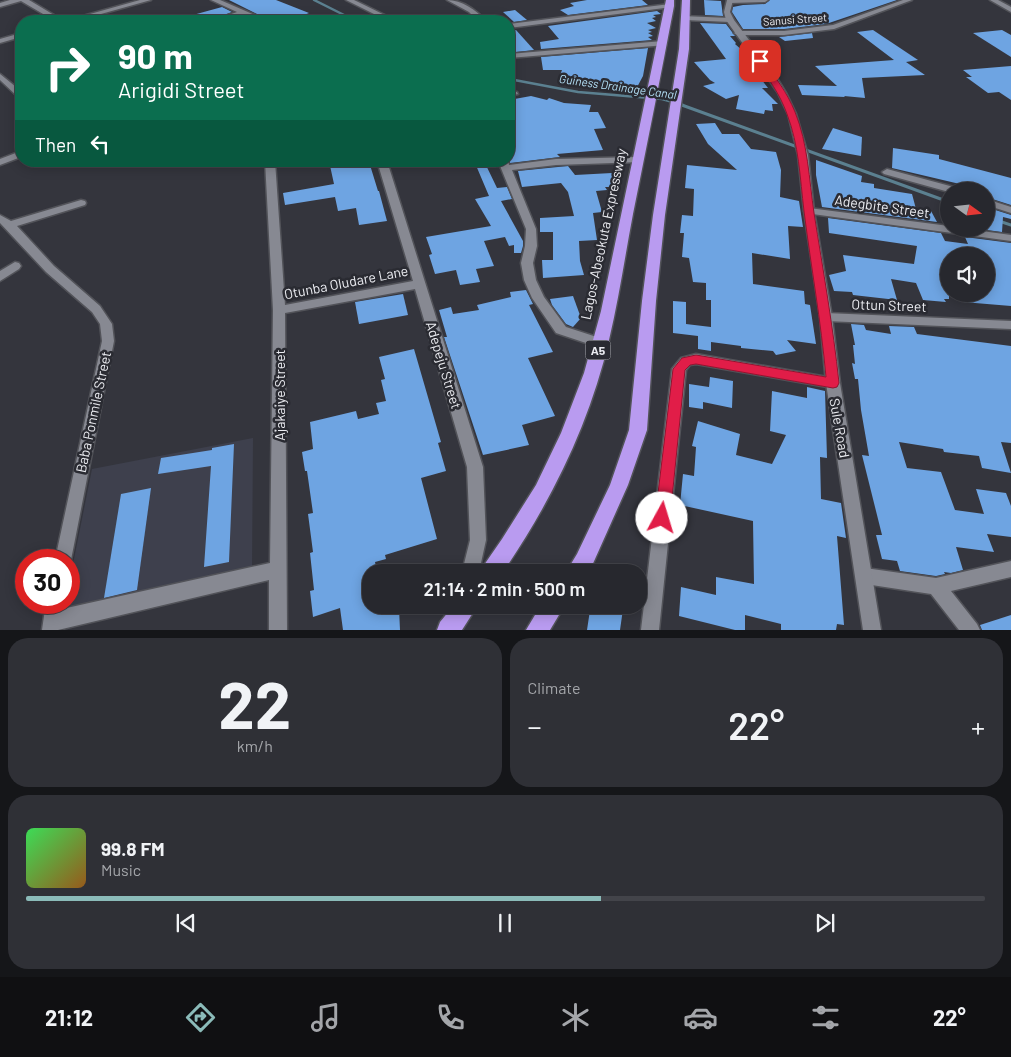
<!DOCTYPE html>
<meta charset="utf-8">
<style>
:root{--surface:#27282e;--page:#2f3036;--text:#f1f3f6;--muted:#a4a6aa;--line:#43444a;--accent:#8bbbb9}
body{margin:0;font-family:Barlow,sans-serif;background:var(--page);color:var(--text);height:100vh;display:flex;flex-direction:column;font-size:19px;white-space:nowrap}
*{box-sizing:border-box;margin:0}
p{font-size:16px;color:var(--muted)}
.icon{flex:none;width:28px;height:28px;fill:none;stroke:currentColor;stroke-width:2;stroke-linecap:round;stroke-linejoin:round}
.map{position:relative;height:630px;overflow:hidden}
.sheet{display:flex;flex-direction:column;gap:8px;padding:8px;background:#151619;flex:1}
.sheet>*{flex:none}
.hud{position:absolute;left:15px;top:15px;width:500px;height:152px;border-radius:20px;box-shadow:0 2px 12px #0003,0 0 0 1px var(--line);background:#0b6e4f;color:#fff;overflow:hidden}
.needle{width:32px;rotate:105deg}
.tools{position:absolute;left:940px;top:182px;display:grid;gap:10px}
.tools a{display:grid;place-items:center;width:55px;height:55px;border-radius:50%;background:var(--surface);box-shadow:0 2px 12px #0003,0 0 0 1px var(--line);font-size:25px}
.speed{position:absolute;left:15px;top:549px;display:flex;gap:10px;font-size:25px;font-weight:700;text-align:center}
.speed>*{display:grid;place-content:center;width:65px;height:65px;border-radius:50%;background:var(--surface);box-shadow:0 2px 12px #0003,0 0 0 1px var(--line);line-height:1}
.speed .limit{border:8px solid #d22;background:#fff;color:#111}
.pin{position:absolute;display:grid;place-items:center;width:42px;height:42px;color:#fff;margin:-21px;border-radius:10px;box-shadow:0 2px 8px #0006}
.me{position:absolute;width:55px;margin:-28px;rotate:6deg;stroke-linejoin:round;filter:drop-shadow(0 0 4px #0008)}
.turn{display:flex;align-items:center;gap:18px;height:105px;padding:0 20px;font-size:22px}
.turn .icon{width:65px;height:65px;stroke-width:2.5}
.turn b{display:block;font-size:35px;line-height:42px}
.then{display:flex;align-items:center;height:48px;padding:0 20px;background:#0003;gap:10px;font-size:19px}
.big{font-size:38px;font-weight:600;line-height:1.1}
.sheet .tile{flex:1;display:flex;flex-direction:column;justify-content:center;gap:8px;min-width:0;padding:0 18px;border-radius:20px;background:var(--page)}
.sheet .dial{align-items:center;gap:0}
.dial b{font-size:65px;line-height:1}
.song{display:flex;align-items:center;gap:15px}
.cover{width:60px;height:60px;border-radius:8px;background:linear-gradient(135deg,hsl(130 70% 55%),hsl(30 70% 35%))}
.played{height:5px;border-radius:2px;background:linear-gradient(90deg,var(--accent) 60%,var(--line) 60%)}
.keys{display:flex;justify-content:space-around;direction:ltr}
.heat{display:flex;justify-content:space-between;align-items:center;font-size:28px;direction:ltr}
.sheet .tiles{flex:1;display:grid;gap:8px;grid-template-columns:1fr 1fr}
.tile:last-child{grid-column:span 2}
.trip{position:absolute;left:362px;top:564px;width:285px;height:50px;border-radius:20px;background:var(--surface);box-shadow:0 2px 12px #0003,0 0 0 1px var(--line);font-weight:600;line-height:50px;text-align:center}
.dock{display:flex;height:80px;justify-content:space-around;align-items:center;background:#101012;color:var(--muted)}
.dock .icon{width:35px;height:35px}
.dock .active{color:var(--accent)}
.dock b{font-size:22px;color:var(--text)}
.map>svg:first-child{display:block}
</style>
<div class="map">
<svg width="1011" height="630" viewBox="0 0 1011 630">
<rect width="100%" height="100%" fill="#34353d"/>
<path fill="#3e404d" d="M253 438 252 570 63 613 65 603 69 602V584L92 469Z"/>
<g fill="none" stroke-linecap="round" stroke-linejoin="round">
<g stroke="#5b8090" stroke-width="2.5">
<path d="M314 0 356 21"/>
<path d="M509 79 578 92 662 99 683 105"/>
</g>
<g stroke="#5b8090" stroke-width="3">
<path d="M679 104 949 202"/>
<path d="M999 221 1011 225"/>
</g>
</g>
<g fill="#6ea4e2">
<path d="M229 0H276L309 13 304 15 318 21H271Z"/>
<path d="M587 0H642L648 5 568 15 560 10 574 6 570 3Z"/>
<path d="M704 0 721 1 723 16 705 15Z"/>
<path d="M770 0H897L826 24 784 29H743L732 12 733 7 743 5 765 4Z"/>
<path d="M222 7 232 12 209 21H183L182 18Z"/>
<path d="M515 10 527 20 514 22 503 12Z"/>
<path d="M657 11 661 14 653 15 656 17 652 18 656 21 647 23 656 28 648 30 652 32 648 33 653 36 648 37 652 40 541 49 540 42 559 39 548 26Z"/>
<path d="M700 23 726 24 735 36H730L736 43 735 44 751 58 748 59 758 71H755L768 88H762L778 104H772L773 111 765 110 764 114 736 109 739 95 726 99 703 86 715 83 710 80 694 62 726 59Z"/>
<path d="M516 30 534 50 516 52 509 43V31Z"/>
<path d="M873 30 918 60 906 62 925 75 862 78 865 98 844 96 845 97 802 95 798 85 837 86 815 66 894 60 857 32Z"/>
<path d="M1002 30 1011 35V57L973 33Z"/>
<path d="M812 33 813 38 785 41 779 37Z"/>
<path d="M648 48 643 76 635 91 559 78 562 70H543L541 57Z"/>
<path d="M1011 66V100L999 92 988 93 966 77H972L963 70Z"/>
<path d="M531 96 547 100 549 98 564 103 591 105 589 112H598L606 128 594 129 603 150 557 154 560 157 510 163 509 159V100Z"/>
<path d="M715 123 722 134H739L751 149 776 152 781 170 780 197 799 201 803 227 788 226 790 259 752 253 753 284 804 291 805 304 810 305 816 344 787 340 796 351 776 355 773 351 741 348V346L711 342V351L698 349V336L673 333V301L686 302V324L711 327V300H706V283L693 282 689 258 682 257 684 233H680L682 215 693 216 694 189 685 188 687 165 737 170 708 144 696 124Z"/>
<path d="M833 128 862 137 861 156 822 149Z"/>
<path d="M893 148 939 155V159L1011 178V205L986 197V191L966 190 964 185 892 168Z"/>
<path d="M816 160 862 176 861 182 874 184V188L912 194 916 209 931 211 937 222 822 207 816 175Z"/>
<path d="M329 161H355L356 168 370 165 378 191H379L387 221 359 225 356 208 338 211 335 197 285 205 283 193 334 184Z"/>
<path d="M479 161H484L497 188 507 187 512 199 501 201 523 241V246L521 253H514V245L509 246 505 237 484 241 494 266 476 269 480 282 460 285 456 270 435 274 429 255 432 254 426 237 491 226 475 199 489 196 475 163Z"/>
<path d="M568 166 575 175 612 173 614 187H605L607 190 596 191 602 212 593 213 597 240 579 241 580 261 584 275 543 278 542 260H553V232H540V218L574 216 568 192 561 183 522 187 518 171Z"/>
<path d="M986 207 1011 215V219L1003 217 1002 232 979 229H986Z"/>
<path d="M828 218 941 233 945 241 968 244 965 237 1011 243V306L963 302V294H986V256H949V299H944L946 302 923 300 916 283 891 279 897 300 853 295 852 292 834 291 829 275 846 271 843 255 914 264 917 246 829 233Z"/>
<path d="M526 290 533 304 529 305 553 352 528 358 555 416 522 425 529 445 483 455 444 337H447L439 310 451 307 453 314 479 310 477 305 511 297 510 292Z"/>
<path d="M403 294 408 315 359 324 355 302Z"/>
<path d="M573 296 581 318 573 327 566 324 552 305 550 299Z"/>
<path d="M851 324 864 325 866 330 891 334 889 326 914 327 917 334 1011 346V443L1001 442 1011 473 982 468 979 456 944 452 943 449 899 442 907 468 941 472 955 510 984 514 976 489 1006 493 1011 506V537L987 534 994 552 956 547 963 570 951 573 944 572 945 574 936 576 900 571 897 561 882 559 876 535H882L862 455 869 456 861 410 858 379H855L852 363 855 364 853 345H855Z"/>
<path d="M414 349 441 442 438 443 446 471 421 478 437 539 385 555 386 559 375 562 377 572H371V611L399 608 400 630H343L340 608 313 617 310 591 314 590 310 553 313 552 308 514 313 513 307 471H305L302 452 313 449 310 422 356 411 358 419 379 414 376 403 386 401 381 380 385 379 379 357Z"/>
<path d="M710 377 733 381 732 408 703 402V409L689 407V384L709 387Z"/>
<path d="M807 387 825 391 827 458 820 457 821 499 841 503 846 538 837 536 844 625 837 624 836 630H781V624L745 615V630H735L679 616 681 587 716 595V577L754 584 753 521 680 505 683 474 694 476 696 447 692 446 698 421 740 434 736 455 772 464 786 435 770 431 772 391 807 398Z"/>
<path d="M234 444 229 562 204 567 211 466 158 474 161 458 212 450V448Z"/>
<path d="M151 488 137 590 104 598 121 494Z"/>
<path d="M608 605 623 609 620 630H587L590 610 606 614Z"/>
<path d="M1011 615V630H982L980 625Z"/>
</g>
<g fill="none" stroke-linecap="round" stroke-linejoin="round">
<g stroke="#525359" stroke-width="3">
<g id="street">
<path d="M10 0H29L64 21H55L21 1 0 7V3Z"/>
<path d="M140 0H151L76 21H65Z"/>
<path d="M211 0H220L269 21C258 22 250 14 242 15 231 15 222 21 211 21L237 12Z"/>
<path d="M346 0H354L397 21H388Z"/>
<path d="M447 0C462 0 476 10 486 21H478L469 12Z"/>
<path d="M727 0H768L765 2 730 3Z"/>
<path d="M903 0H912L834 29 784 35H738L734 33 738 31H784L833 25Z"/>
<path d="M990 0H998L1011 7V12Z"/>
<path d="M670 4 672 5V7L509 28V24Z"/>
<path d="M682 16 730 18 734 20 730 22 685 20H682Z"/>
<path d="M21 33V37L0 43V39Z"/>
<path d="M663 41H666V45L509 58V54Z"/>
<path d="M0 74 21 91V97H18L0 80Z"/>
<path d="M509 92H517L518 94 509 96Z"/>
<path d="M21 151V157L0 165V159Z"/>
<path d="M638 157 641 158V162L556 165 512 170 536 229 537 246 533 263 536 280 544 297 566 327 606 340 608 343 606 346 601 348 556 333 532 298 524 280 521 263 525 246 526 229 498 161H508L509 165 556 159Z"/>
<path d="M265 161H275L285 305 413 281 377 161H387L483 467 486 540 479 572H462L470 540 467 467 415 289 285 313 287 630H269V580L58 630H42L46 602H64L62 609 270 563 273 310Z"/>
<path d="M887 169 961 189 962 191 949 192 884 174 882 172Z"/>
<path d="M986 199 1011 207V213L986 205Z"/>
<path d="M81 200 85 201 86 203 85 205 17 226 54 266 100 306 112 324 114 341 71 560 69 566V560H55L102 341 100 324 92 312 46 272 0 223V215L11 221Z"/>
<path d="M809 208 949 226V229H967L1011 235V241L805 213 804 211 805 209Z"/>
<path d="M15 262 19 263 21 266 19 269 0 281V271Z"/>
<path d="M826 313 1011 321V329L826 321 820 317Z"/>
<path d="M696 354 833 378 838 379 840 383 838 387 833 388 696 364 690 365 686 370 659 630H641L672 369 681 358Z"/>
<path d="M1011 561V577L951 591 977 624 980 630H959L931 594 865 584 859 582 856 576 859 570 865 568 936 578Z"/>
</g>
</g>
<g stroke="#525359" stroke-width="3">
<path id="secondary" d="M727 0H733L730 12 734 20 774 73 786 93 796 114 808 155 814 211 832 317 840 383 881 630H863L826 383 820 317 804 211 798 155 788 114 778 93 726 20 724 12Z"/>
</g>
<g stroke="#525359" stroke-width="3">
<g id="highway">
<path d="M666 0H674V6C661 75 647 144 633 214 625 256 619 298 609 340 590 423 551 502 503 572H481L484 565 502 539 536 485 561 433 584 373 601 311Z"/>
<path d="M682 0H690L689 49 665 215 656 301 647 430 628 485 591 568 588 572H566L577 554 610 485 629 430 642 301 653 215 679 49Z"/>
<path d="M454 605H478L462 630H437L440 622Z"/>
<path d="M541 605H565L550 630H526Z"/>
</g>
</g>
<use href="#street" fill="#878992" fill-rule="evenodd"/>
<use href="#secondary" fill="#878992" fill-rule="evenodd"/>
<use href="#highway" fill="#b99bf0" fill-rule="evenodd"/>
</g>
<path fill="#e11d48" stroke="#92132f" d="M757 60H763C775 77 787 92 795 112 808 144 809 179 814 213 823 270 833 326 839 383L837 387 833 388 696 364 690 365 685 370 670 518 668 523 662 525 657 523 655 518 673 369 682 358 696 355 826 377C821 321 811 267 804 211 800 178 799 145 787 114 780 94 768 78 756 61Z"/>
<g text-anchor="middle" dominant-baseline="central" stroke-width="5" stroke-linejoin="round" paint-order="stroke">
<g font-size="11" fill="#ebecf1" stroke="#2a2b32">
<text transform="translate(795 19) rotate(-4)">Sanusi Street</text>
</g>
<g font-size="12" font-style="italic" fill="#b2def4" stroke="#2a2b32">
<text transform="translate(618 86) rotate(8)">Guiness Drainage Canal</text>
</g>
<rect fill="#2a2b32" stroke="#b1b2b8" stroke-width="1" x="585.5" y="340.5" width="25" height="19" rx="4"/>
<g font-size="12" font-weight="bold" fill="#ebecf1">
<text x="598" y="350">A5</text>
</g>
<g font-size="14" fill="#ebecf1" stroke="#2a2b32">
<text transform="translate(882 206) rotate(8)">Adegbite Street</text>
<text transform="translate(603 234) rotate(-78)">Lagos-Abeokuta Expressway</text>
<text transform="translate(346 282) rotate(-11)">Otunba Oludare Lane</text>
<text transform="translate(889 305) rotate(2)">Ottun Street</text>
<text transform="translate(444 365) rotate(73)">Adepeju Street</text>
<text transform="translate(279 395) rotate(-90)">Ajakaiye Street</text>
<text transform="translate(93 412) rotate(-78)">Baba Ponmile Street</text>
<text transform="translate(840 428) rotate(80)">Sule Road</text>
</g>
</g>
</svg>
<div class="tools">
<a><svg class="needle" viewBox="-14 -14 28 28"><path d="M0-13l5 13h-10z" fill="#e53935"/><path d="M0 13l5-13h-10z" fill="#a4a6aa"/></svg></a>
<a><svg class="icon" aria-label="sound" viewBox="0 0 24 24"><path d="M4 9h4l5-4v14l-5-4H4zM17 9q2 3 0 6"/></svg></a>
</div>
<div class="speed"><div class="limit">30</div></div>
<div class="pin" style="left:760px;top:61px;background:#d93025"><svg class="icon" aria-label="arrive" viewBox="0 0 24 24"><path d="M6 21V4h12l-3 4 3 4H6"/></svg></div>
<svg class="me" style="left:662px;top:518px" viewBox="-20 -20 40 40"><circle r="19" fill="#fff"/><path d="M0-13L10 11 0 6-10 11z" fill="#e11d48"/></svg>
<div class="trip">21:14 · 2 min · 500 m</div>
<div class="hud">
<div class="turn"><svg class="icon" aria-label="right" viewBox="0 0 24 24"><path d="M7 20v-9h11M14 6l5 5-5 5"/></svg><div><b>90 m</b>Arigidi Street</div></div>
<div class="then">Then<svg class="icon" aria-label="left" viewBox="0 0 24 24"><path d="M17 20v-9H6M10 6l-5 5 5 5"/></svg></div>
</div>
</div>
<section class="sheet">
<div class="tiles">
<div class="tile dial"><b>22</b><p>km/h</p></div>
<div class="tile"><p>Climate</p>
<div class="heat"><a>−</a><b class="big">22°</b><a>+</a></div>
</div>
<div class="tile">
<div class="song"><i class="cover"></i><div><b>99.8 FM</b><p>Music</p></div></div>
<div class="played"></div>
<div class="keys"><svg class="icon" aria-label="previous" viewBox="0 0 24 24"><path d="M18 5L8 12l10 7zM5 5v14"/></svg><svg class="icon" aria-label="pause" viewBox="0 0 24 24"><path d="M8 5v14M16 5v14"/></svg><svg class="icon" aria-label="next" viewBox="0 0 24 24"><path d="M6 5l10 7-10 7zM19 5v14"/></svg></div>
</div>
</div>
</section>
<nav class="dock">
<b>21:12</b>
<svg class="icon active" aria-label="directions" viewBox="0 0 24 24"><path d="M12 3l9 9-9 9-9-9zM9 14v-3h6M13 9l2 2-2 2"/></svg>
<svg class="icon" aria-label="music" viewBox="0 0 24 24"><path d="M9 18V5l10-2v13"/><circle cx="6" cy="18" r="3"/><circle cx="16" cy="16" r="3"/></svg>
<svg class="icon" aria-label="phone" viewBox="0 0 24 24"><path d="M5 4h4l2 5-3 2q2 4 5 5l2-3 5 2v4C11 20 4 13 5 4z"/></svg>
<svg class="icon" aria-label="climate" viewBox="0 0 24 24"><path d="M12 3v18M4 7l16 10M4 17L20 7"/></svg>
<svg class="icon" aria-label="car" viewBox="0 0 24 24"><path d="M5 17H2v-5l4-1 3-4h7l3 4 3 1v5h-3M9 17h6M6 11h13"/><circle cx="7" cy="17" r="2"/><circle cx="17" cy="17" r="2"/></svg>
<svg class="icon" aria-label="filters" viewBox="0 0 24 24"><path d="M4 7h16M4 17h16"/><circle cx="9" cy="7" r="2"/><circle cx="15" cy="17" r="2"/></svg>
<b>22°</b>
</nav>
